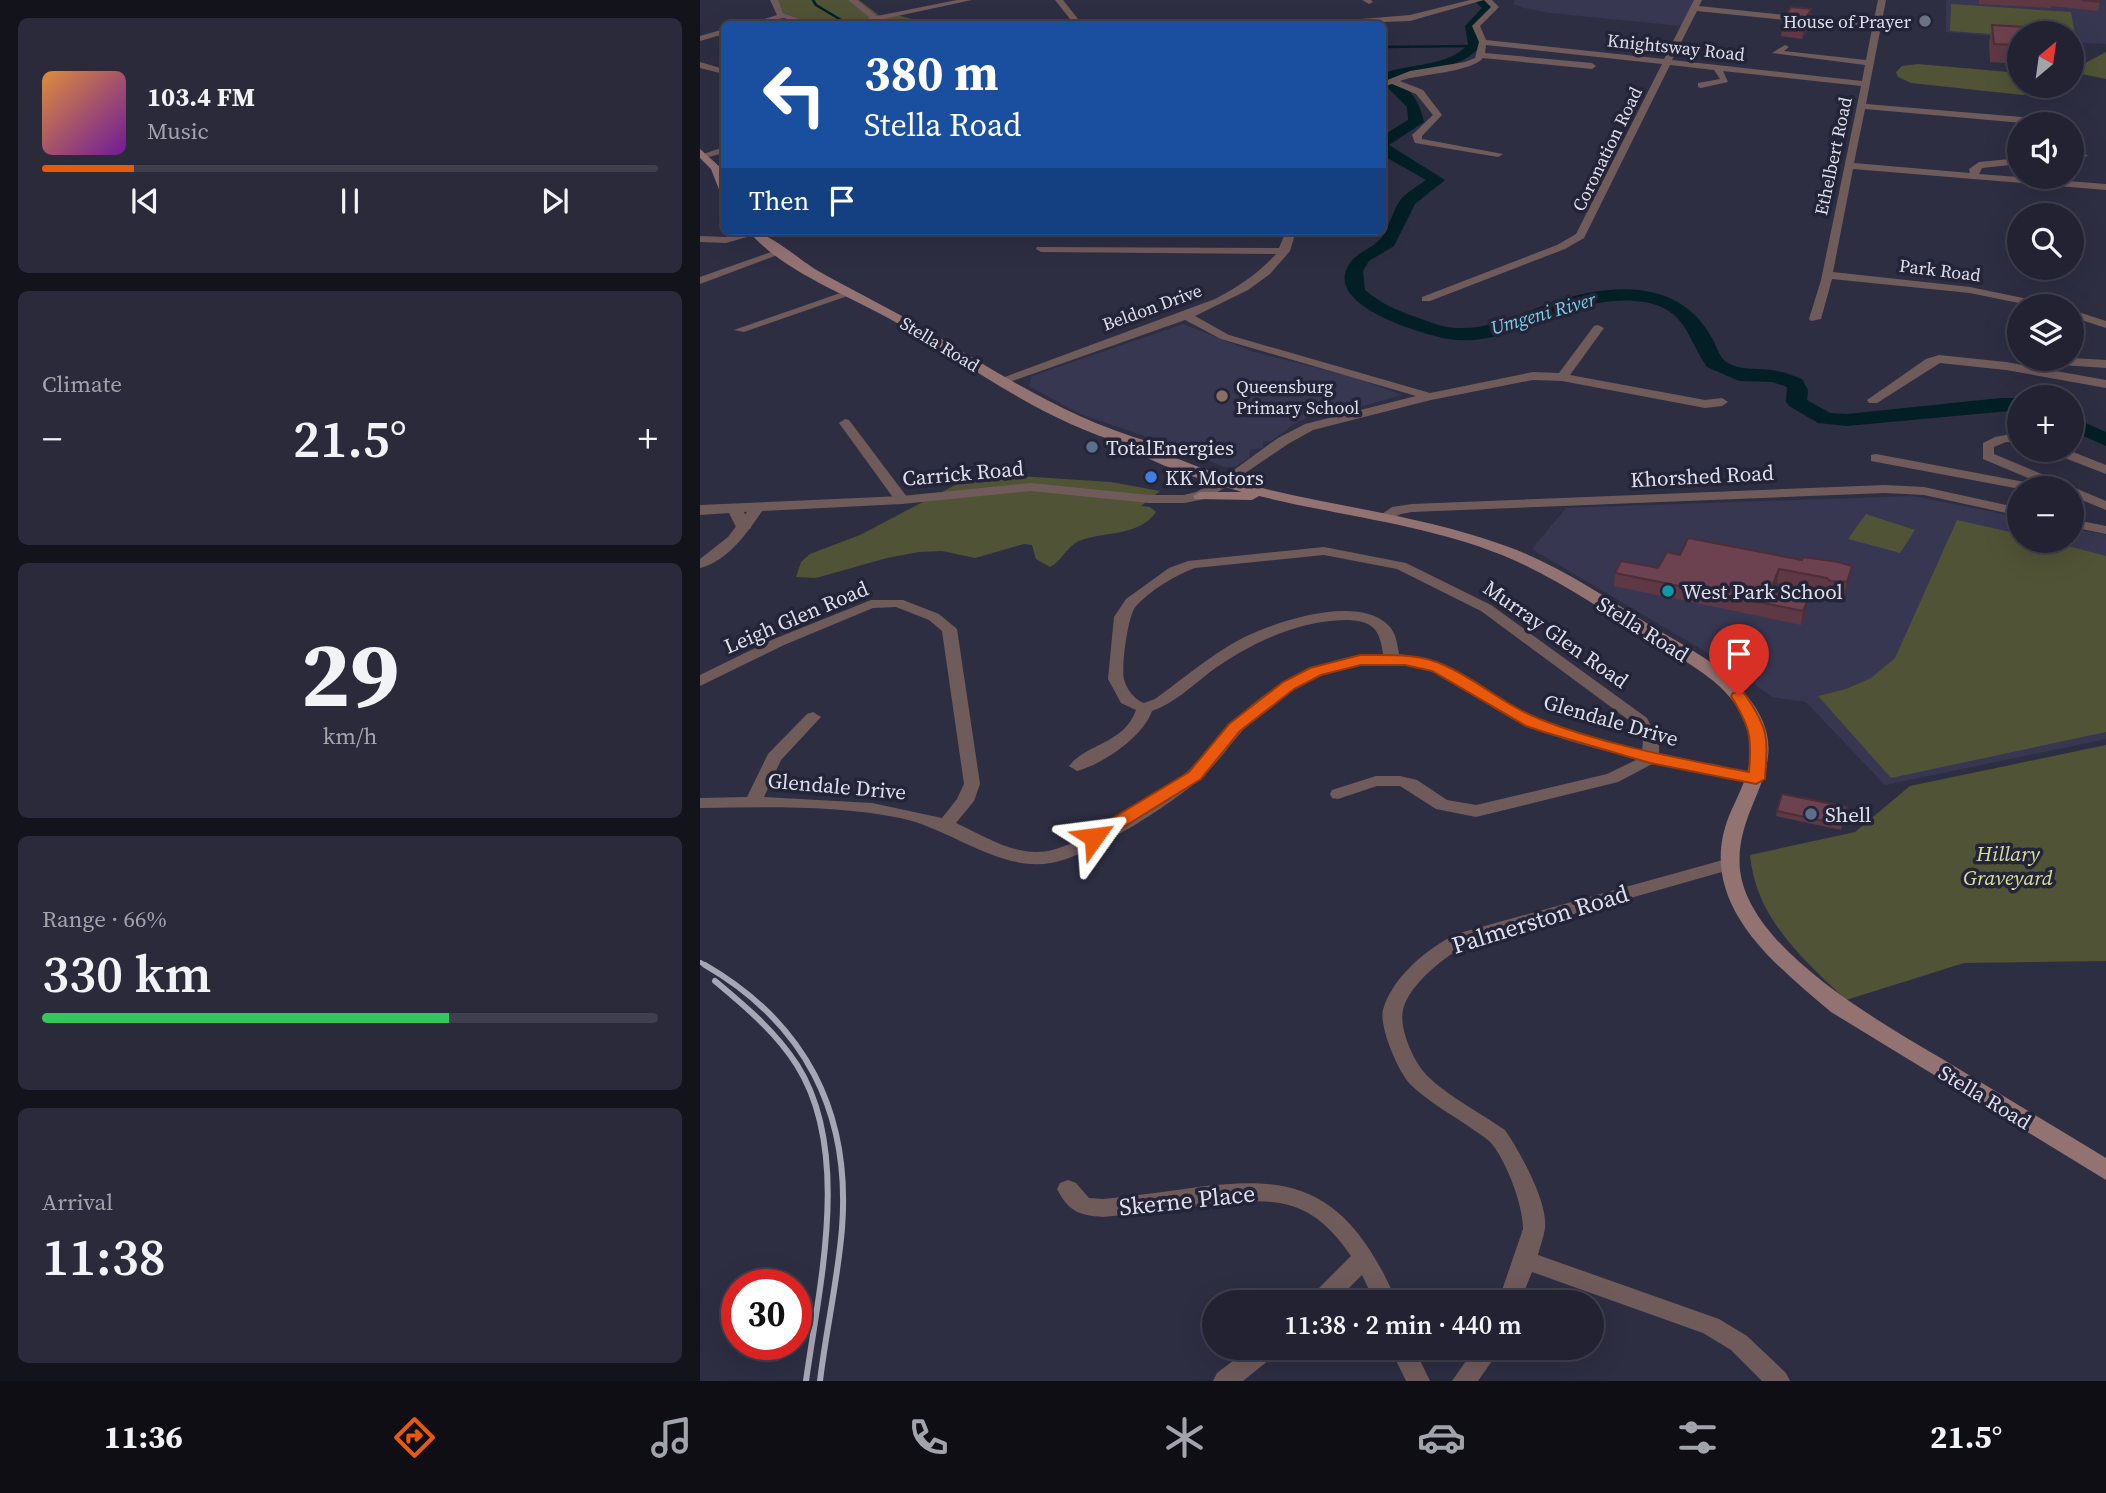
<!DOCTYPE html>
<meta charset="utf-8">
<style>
:root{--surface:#222232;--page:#2a2a3a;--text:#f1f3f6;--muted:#a2a4ac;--line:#3f3f4d;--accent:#ea580c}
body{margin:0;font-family:"Source Serif 4",serif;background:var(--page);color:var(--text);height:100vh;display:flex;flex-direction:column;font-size:26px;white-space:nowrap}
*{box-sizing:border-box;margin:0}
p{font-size:23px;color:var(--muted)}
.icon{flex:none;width:38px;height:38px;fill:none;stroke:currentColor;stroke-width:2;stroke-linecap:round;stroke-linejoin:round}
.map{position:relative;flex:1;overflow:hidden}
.sheet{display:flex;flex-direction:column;gap:18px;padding:18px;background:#13131c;width:700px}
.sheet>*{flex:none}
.guide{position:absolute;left:21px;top:21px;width:665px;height:214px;border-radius:10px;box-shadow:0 7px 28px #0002,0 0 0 2px var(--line);background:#1a4fa0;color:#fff;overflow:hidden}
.needle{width:46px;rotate:29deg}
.controls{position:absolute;left:1307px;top:21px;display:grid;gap:14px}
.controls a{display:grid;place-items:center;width:77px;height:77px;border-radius:50%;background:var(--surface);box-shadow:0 7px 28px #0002,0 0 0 2px var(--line);font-size:35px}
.speed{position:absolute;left:21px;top:1269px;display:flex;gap:14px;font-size:35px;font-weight:700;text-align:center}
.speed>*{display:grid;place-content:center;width:91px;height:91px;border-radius:50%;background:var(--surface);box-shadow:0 7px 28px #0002,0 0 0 2px var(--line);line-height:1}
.speed .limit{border:10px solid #d22;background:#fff;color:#111}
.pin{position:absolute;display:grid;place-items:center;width:60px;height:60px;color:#fff;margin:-72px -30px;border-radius:50% 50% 50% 0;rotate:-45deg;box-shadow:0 0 7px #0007}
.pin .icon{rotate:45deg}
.me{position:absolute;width:77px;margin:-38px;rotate:59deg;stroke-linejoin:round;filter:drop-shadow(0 0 5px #0008)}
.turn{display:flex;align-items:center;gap:24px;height:147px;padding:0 28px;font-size:32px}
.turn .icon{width:91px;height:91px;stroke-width:2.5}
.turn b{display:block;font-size:49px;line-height:60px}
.then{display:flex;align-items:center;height:66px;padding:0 28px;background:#0003;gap:14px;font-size:26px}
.big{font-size:52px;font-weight:600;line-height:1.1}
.sheet .card{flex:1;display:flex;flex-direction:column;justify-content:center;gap:10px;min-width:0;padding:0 24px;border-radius:10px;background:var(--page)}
.sheet .dial{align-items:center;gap:0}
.dial b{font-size:91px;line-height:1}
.song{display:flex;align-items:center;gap:21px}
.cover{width:84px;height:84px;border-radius:10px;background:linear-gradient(135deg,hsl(30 70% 55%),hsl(280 70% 35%))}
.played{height:7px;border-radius:4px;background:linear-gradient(90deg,var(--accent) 15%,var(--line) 15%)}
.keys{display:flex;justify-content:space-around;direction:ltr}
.heat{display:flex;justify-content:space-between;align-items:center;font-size:38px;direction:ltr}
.charge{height:10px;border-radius:5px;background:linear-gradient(90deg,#34c759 66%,var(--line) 0)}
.trip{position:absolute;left:502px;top:1290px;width:402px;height:70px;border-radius:35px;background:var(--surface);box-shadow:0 7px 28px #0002,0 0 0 2px var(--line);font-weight:600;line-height:70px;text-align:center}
.dock{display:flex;height:112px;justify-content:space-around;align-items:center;background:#0e0e14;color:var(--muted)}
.dock .icon{width:49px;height:49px}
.dock .on{color:var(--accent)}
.dock b{font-size:32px;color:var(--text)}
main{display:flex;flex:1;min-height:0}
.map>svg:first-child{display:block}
</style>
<main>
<section class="sheet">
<div class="card">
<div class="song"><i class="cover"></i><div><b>103.4 FM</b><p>Music</p></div></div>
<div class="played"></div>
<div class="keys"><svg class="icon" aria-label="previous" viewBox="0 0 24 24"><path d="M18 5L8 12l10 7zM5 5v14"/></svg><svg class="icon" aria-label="pause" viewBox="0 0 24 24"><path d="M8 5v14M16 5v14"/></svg><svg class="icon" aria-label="next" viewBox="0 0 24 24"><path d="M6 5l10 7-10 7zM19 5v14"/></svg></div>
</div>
<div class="card"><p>Climate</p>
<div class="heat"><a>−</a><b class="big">21.5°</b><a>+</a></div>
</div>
<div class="card dial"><b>29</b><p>km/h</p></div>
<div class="card"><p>Range · 66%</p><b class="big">330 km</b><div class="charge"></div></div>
<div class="card"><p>Arrival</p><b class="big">11:38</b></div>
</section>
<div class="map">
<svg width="1406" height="1381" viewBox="0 0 1406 1381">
<rect width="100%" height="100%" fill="#2e2e43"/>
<g fill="#373752">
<path d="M815 0H995L982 26 851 13 824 8 813 4Z"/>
<path d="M1246 0H1406V44L1372 42V33H1320L1319 38 1246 32Z"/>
<path d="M483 324 554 352 656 378 702 395 645 411 642 405H629L626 410 597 422 571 441H563V448L550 450 549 458 534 467H524L482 449 380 414 329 386 332 376Z"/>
<path d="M1213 496 1319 517 1320 541H1372V528L1406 535V739L1185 785 1106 702 1072 697 1023 662 832 549 866 508Z"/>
</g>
<g fill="#505335">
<path d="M77 0H159L180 16 192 14 232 24H113L83 13Z"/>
<path d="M1251 4 1371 12 1376 40 1372 39V33H1320L1319 36 1250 31Z"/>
<path d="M1406 52V79L1372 72V70Z"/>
<path d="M1218 64 1319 73 1320 86H1345L1344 88 1323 95 1211 83 1198 77 1196 72 1202 66Z"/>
<path d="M318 476 411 482 460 491 441 506 450 507 456 512C439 537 403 531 379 541 366 547 362 561 350 567L336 559 332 545 324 544 275 558 242 551 219 552 187 558 116 578 96 577 101 562 110 554 160 535 259 483Z"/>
<path d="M1166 514 1215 530 1200 553 1148 539Z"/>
<path d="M1257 520 1319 534 1320 541H1349L1406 556V732L1191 778 1118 696 1146 689 1171 678 1195 658Z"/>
<path d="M1406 745V961L1264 963 1146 1000C1103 959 1056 919 1050 855L1155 832 1210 786Z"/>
</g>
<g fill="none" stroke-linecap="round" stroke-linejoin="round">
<g stroke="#021f26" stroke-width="2.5">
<path d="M113 0 116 5 146 23"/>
<path d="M682 47 774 46"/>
</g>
<g fill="#021f26" fill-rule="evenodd">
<path d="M777 0H787L796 8C783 23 774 22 782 44 757 78 709 63 691 82 710 83 721 106 724 122L689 145 745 180 715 204 694 246 669 261 663 271 665 290C680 303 698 311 716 317 732 323 747 329 763 328 790 328 815 316 840 307 871 295 906 287 939 290 972 294 996 309 1012 338 1016 345 1019 356 1025 361 1041 372 1058 367 1077 371 1085 372 1094 376 1102 379L1108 390 1107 400 1130 413 1147 414 1300 398H1320V410L1147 426 1118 423 1089 406 1086 402 1087 387 1072 382 1039 381 1007 367C987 338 986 309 944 302 872 290 813 350 748 339 722 334 628 307 647 268 655 251 672 250 682 237 690 226 692 211 701 199 707 192 718 186 726 180L682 155V136L708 120 707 107 689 89 688 84 682 83V74C708 63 750 67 768 44L765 26 782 8 776 2Z"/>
<path d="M1372 417 1406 432V446L1372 431Z"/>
</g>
<g fill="#705b5b" fill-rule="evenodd">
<path d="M70 0H78L83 13 113 24H103L84 18 48 24 77 15Z"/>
<path d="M148 0H157L177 16 257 0H272L160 24H147L170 18Z"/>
<path d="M355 0H363L382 24H374Z"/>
<path d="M662 0H671L673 2 669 4Z"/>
<path d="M784 0H792L799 7 780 26 786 40 964 59 994 0H1002L999 6 1173 24 1178 0H1186L1166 104 1335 118 1340 121 1335 124 1165 109 1154 163 1270 173 1269 169 1279 162 1320 158V164L1282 168 1279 174 1406 184V190L1153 169 1133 272 1270 287 1348 303 1354 306H1333L1270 293 1132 279 1121 319 1111 321 1109 319 1121 280 1161 86 1023 71 1028 82 1001 88 998 87V83L1020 79 1014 70 970 65 884 238 865 249 730 301H722V297L857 245 876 234 962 64 786 45 785 53 892 63 896 66 892 69 783 58C770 73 722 73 700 81L723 90 742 115 722 136V139L803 154 798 157 715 143 712 135 733 115 716 94 692 84 682 87V82L710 71 765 62 775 58 779 42 772 26 791 7ZM997 11 1172 29 1166 60 1084 51 1089 47 1085 45 1072 53 1165 65 1162 81 972 60Z"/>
<path d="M21 30H24V34L0 41V36Z"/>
<path d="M0 62 24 69V74L0 68Z"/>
<path d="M1372 154 1383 153 1388 156 1372 160Z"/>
<path d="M51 231 61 233 26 243 0 242V236L26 237Z"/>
<path d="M586 231H596L590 251 570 274 548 290 495 316 529 335 730 393 833 372 859 373 894 326 898 325 904 328 870 375 1005 400 1022 398 1028 402 1022 406 1005 408 862 381 833 380 731 400 613 430 588 444 532 482 525 478 527 475 578 438 605 424 716 396 521 339 485 320 304 384H296L294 381 515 299C538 287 558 274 576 254L341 252 336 249 337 247 579 248Z"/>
<path d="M74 251 83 253 0 284V277Z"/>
<path d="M146 291 156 293 44 332 34 330Z"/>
<path d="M1372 310 1406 321V328L1372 317Z"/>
<path d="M1239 355 1306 362 1406 380V388L1306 370 1240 363 1177 403H1169L1167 400 1226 359Z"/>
<path d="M1372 358 1406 360V368L1332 363 1326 359Z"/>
<path d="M145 419 149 420 207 497 209 500 207 503H197L139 423Z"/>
<path d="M1311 434H1320V442H1306L1294 447V454L1406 501V510L1372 496V488H1352L1283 459V443L1295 437Z"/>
<path d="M1351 450H1368L1406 465V474L1352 453Z"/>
<path d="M1176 454 1336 484 1343 488 1320 489 1171 461V455Z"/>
<path d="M1185 485 1224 487 1320 508V516L1224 495 1185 493 712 512 701 514 685 521 678 517 692 507 712 504Z"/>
<path d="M58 503 65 507C48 531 30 560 0 568V559L28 537 53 504Z"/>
<path d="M1372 519 1406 526V534L1372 527Z"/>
<path d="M624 547 706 563 791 605 947 718 959 742V753L1057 774 1065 779 1057 784 954 763 918 782 776 817 736 809 700 786H677L638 799 632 798 630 794 632 790 676 776H700L717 780 747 800 776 805 907 774 938 759C899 749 858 740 821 723 780 704 750 671 704 664 643 656 585 687 544 729 529 745 518 763 502 777 471 805 391 856 351 863 299 872 250 828 200 818 135 805 66 807 0 808V798L47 797 68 754 107 714 113 712 121 717 81 760 64 797 172 803 242 818 257 799 264 784 243 638 242 631 229 620 196 607 173 608 84 645 0 686V675L74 639 171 600H203L239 614 257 629 280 784 274 801 256 823C281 834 307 852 336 852 359 852 380 839 400 828 430 811 463 793 489 770 505 756 517 738 532 723 572 682 625 655 683 654 680 628 671 620 645 620 596 621 549 644 510 672 491 687 474 703 452 711 443 737 403 764 377 771L369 766C387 743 424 744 436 710L421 703 408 679 414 617 426 599 469 568 488 561ZM624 555 697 569 781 611 934 724 943 742 942 750C905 740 864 731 829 714 781 691 757 661 699 654 697 644 696 632 688 625 657 594 573 622 539 640 509 656 483 679 455 699L444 703C435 700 426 689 424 679 421 667 428 614 436 606 451 590 475 575 495 568Z"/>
<path d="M1030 858 1036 860 1039 864 1036 868 769 944C747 954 708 985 703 1010 699 1028 712 1057 723 1071 739 1091 782 1114 805 1130 820 1152 848 1202 845 1228 844 1237 840 1246 838 1255L1019 1319 1047 1336 1086 1373 1090 1381H1062L1031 1350 1003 1333 832 1272 820 1302H798L823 1229C823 1205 807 1163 792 1144 787 1138 778 1133 771 1128 751 1114 727 1101 710 1084 698 1071 679 1027 683 1010 692 977 728 948 756 934Z"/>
<path d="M368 1180 376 1183 389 1198 403 1199C546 1186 628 1141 697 1302H675L662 1275 635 1302H609L612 1295 651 1256C608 1192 568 1198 500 1206 467 1210 435 1214 403 1217 379 1215 369 1212 357 1189L360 1183Z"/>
<path d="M550 1348H579L575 1355 543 1381H513L517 1373Z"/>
<path d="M690 1348H714L730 1381H706Z"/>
<path d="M775 1348H801L778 1381H752Z"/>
</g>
<g fill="#705b5b" fill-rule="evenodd">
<path d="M770 0H784L710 21 633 24 637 21 710 15Z"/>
<path d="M24 147V153L5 158 0 155Z"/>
<path d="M532 474 537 475 539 478 537 481 505 499 484 503H449L331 491 202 504 44 512 51 528 43 533 38 531 29 513 0 515V505L202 496 331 483 449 495H484L496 492Z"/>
</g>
<g fill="#937272" fill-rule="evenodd">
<path d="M0 149 21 168 24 193 20 192 11 169 0 158Z"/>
<path d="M48 231C69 231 100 261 120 272 156 292 193 310 228 331 300 374 368 419 450 442V448C487 462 524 478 562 488 644 508 727 517 806 546 856 564 900 594 945 622 978 643 1016 660 1042 690 1106 762 1033 798 1040 870 1050 954 1193 1029 1259 1069 1308 1099 1357 1128 1406 1158V1180L1131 1012C1073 963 995 902 1029 816 1040 790 1056 765 1049 735 1039 688 991 665 953 642 904 611 856 577 802 555 724 524 640 516 559 496L552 500 495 499 493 496 500 492H542C516 484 445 463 428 445 342 421 273 367 197 323 149 295 86 274 48 231Z"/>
</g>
<path stroke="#a6a7b6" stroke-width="4.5" d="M0 962 8 967"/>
<g stroke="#a6a7b6" stroke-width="6">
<path d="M5 965C105 1023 151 1112 142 1228 138 1279 126 1330 120 1381"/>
<path d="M15 981C46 1007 75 1031 97 1065 152 1152 119 1286 106 1381"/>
</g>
</g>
<g fill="#5e3945">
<path d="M1279 0H1400V2L1398 11 1351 6V8L1279 4Z"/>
<path d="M1111 9 1109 27 1102 39 1081 36 1084 18Z"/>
<path d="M1292 25 1320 33V64L1290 62 1289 43Z"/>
<path d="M980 555 1150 580 1144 596 1128 595 1125 592 1077 583 1073 592 1106 613 1101 625 914 586 915 573 958 568Z"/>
<path d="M1147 807 1141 830 1076 816 1077 811Z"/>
</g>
<g fill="#4c2e38">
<path d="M1111 9 1109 27 1102 39 1104 22Z"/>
<path d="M1152 566 1150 580 1144 596 1147 582Z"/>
<path d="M1079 569 1077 583 1068 605 1070 591Z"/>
<path d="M1108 599 1106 613 1101 625 1103 611Z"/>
</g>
<g fill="#6d4250" stroke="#4c2e38" stroke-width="2">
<path d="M1381 0H1400V2Z"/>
<path d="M1091 7 1111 9 1104 22 1084 18Z"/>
<path d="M1292 25 1341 28V33H1320V45L1294 44Z"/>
<path d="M988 538 1102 560 1103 557 1138 562 1152 566 1147 582 1130 581 1127 578 1079 569 1070 591 1108 599 1103 611 915 573 921 561 958 568 967 552 980 555Z"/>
<path d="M1082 794 1147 807 1142 825 1077 811Z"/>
</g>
<path fill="#ea580c" stroke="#983908" stroke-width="2" d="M660 655C688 655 719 653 744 665 778 680 807 707 842 720 908 746 979 758 1049 772 1052 736 1050 727 1031 696L1033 693H1044C1069 729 1068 736 1065 779L1056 784 950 763 844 732 826 726 732 671 705 665H661L621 675 594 689 540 731 501 779 401 841H388L386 837 388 833 489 772 529 724 583 682 610 668Z"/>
<circle fill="#6b7280" stroke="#242438" stroke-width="2.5" cx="1225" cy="21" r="7"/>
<circle fill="#8d6e63" stroke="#242438" stroke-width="2.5" cx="522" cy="396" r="7"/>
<g fill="#5c6f8a" stroke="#242438" stroke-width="2.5">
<circle cx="392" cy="447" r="7"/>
<circle cx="1111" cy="814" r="7"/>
</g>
<circle fill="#3f7fe0" stroke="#242438" stroke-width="2.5" cx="451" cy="477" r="7"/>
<circle fill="#0f9aa8" stroke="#242438" stroke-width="2.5" cx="968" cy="591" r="7"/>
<g text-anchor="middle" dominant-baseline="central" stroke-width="7" stroke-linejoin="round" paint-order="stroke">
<g font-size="18" fill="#dedfec" stroke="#242438" text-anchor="end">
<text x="1211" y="21">House of Prayer</text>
<text x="536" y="386" text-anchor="start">Queensburg<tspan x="536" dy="21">Primary School</tspan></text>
</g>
<g font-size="18" fill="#dedfec" stroke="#242438">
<text transform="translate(976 47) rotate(6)">Knightsway Road</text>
<text transform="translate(907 149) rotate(-64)">Coronation Road</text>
<text transform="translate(1133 156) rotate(-78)">Ethelbert Road</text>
<text transform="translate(1240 270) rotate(7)">Park Road</text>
<text transform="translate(452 307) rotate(-20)">Beldon Drive</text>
<text transform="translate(240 344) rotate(31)">Stella Road</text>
</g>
<g font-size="19" font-style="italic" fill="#78d0e9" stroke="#242438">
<text transform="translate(843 313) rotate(-16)">Umgeni River</text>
</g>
<g font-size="21" fill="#dedfec" stroke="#242438" text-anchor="start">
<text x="406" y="447">TotalEnergies</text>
<text x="465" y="477">KK Motors</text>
<text x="982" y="591">West Park School</text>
<text x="1125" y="814">Shell</text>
</g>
<g font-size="21" fill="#dedfec" stroke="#242438">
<text transform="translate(263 473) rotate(-5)">Carrick Road</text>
<text transform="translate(1002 476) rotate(-3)">Khorshed Road</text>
<text transform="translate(96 617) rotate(-23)">Leigh Glen Road</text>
<text transform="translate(943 629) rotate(32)">Stella Road</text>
<text transform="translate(856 634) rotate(35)">Murray Glen Road</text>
<text transform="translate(911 720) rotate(16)">Glendale Drive</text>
<text transform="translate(137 786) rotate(5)">Glendale Drive</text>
<text transform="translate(1285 1097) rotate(31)">Stella Road</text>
</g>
<g font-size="21" font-style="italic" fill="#d9df98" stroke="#242438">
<text x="1308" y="853">Hillary<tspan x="1308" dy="24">Graveyard</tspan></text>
</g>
<g font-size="24" fill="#dedfec" stroke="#242438">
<text transform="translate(840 919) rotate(-17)">Palmerston Road</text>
<text transform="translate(487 1200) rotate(-6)">Skerne Place</text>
</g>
</g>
</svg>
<div class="controls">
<a><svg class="needle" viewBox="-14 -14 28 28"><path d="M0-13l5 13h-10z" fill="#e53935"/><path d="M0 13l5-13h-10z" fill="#a2a4ac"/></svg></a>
<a><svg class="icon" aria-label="sound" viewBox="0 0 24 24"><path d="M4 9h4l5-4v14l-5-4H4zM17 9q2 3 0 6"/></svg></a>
<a><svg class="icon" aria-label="search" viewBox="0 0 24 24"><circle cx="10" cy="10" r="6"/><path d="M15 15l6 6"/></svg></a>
<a><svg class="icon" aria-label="layers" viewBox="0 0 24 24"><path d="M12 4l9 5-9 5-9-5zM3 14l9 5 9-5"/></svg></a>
<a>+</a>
<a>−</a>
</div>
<div class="speed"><div class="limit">30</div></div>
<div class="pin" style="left:1039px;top:696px;background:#d93025"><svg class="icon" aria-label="arrive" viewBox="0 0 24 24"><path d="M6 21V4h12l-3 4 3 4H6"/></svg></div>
<svg class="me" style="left:394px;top:837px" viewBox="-20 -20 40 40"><path d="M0-17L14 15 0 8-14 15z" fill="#ea580c" stroke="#fff" stroke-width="4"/></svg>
<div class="trip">11:38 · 2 min · 440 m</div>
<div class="guide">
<div class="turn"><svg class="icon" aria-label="left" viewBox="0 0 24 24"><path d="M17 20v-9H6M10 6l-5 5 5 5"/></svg><div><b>380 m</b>Stella Road</div></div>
<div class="then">Then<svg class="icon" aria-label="arrive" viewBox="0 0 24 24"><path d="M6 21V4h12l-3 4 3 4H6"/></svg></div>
</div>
</div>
</main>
<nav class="dock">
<b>11:36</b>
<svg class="icon on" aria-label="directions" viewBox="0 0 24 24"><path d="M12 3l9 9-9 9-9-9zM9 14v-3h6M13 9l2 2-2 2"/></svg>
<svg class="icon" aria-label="music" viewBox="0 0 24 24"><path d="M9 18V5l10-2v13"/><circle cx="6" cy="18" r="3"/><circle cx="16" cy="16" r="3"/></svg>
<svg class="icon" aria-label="phone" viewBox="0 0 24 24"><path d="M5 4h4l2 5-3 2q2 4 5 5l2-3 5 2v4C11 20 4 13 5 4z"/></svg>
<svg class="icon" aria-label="climate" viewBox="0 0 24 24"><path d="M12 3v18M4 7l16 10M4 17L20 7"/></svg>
<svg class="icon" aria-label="car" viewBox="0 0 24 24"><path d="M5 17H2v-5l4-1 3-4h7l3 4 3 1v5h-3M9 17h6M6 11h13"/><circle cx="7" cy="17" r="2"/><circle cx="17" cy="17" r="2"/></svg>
<svg class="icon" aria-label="filters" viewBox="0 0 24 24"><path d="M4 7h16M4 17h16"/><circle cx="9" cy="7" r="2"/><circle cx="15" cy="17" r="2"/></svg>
<b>21.5°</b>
</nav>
